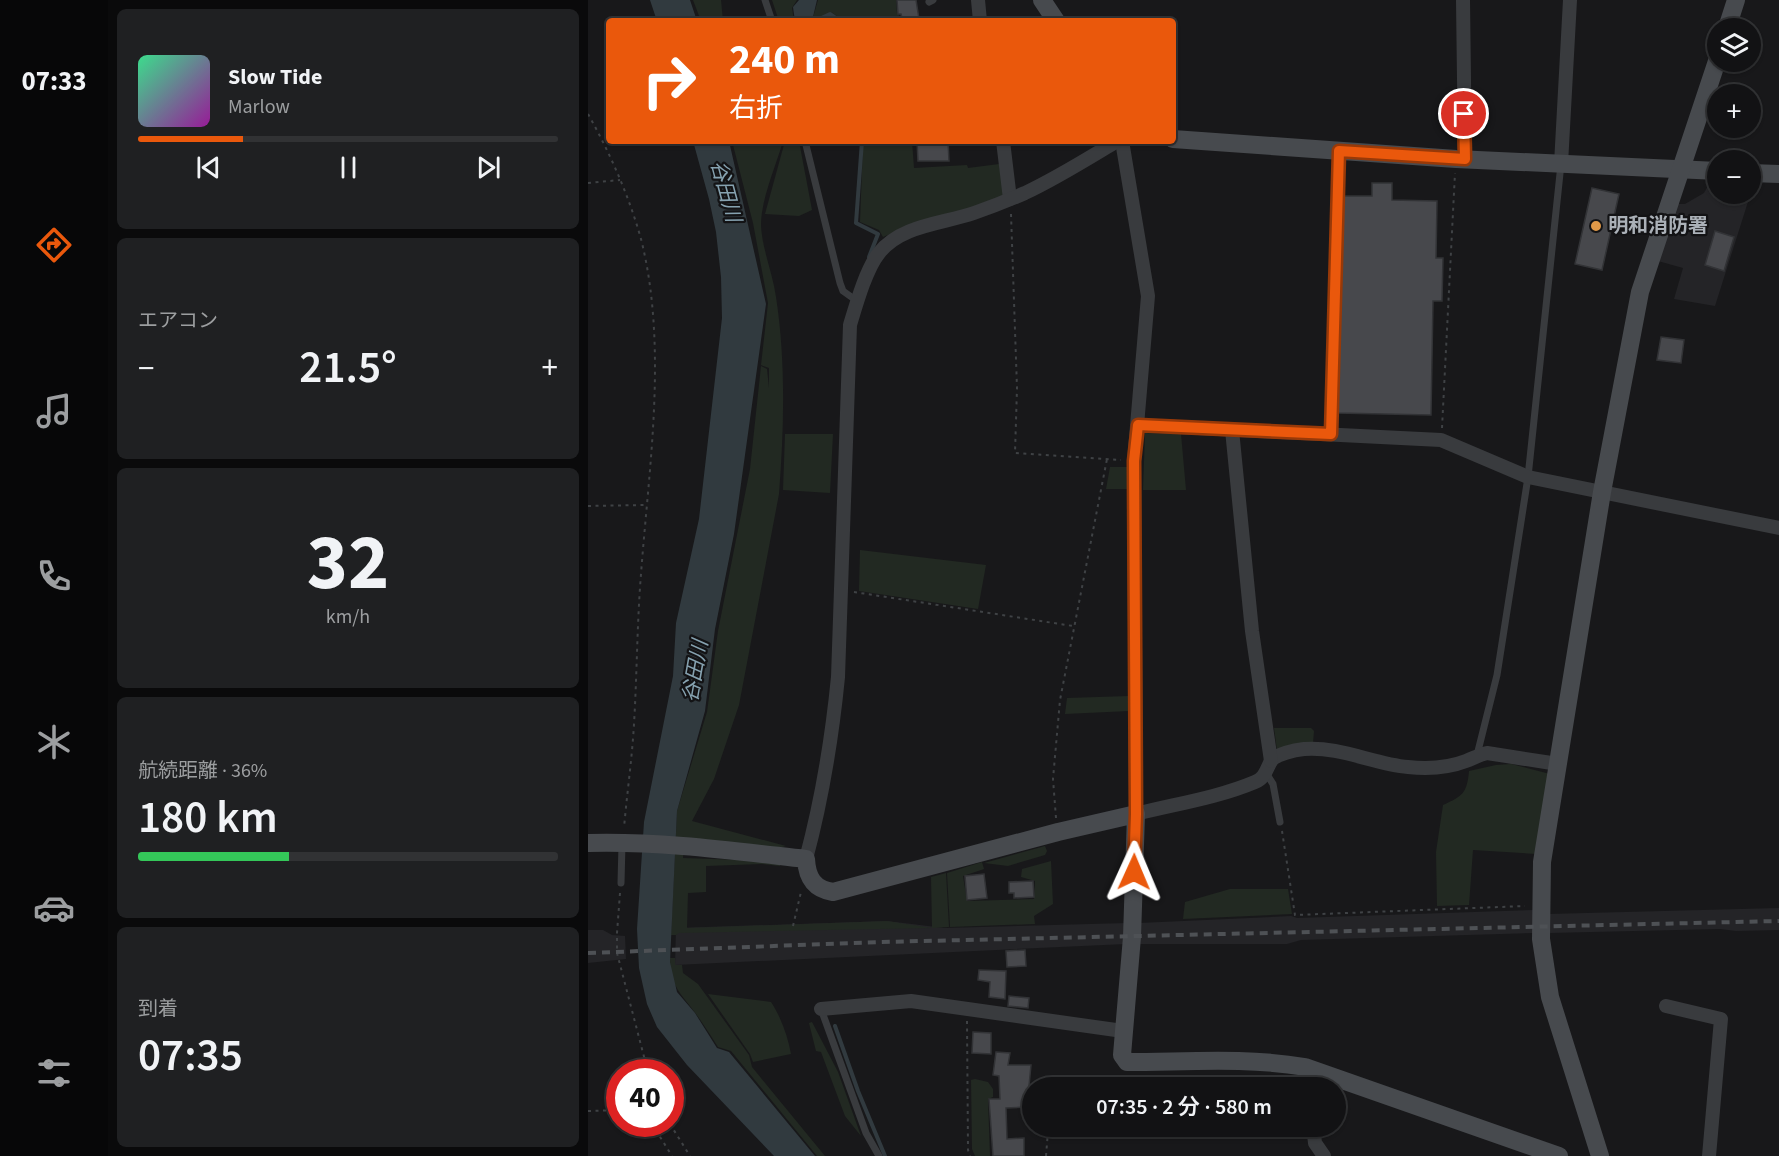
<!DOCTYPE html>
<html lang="ja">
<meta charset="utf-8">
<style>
:root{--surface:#121214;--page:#1f2022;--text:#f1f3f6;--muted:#9c9ea0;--line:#313234;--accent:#ea580c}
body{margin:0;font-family:"Source Sans 3","Noto Sans JP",sans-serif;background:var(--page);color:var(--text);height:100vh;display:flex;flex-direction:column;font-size:22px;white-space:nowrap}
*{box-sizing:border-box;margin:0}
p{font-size:20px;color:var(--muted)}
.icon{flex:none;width:33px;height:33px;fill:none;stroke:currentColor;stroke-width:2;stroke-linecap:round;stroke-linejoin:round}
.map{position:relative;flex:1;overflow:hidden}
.panel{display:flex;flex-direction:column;gap:9px;padding:9px;background:#0a0a0b;width:480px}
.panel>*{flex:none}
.hud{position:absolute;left:18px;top:18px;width:570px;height:126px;border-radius:6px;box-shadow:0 2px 4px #0004,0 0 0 2px var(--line);background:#ea580c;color:#fff;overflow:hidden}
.buttons{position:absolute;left:1119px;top:18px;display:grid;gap:12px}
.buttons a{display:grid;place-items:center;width:54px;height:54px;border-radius:50%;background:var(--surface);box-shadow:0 2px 4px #0004,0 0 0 2px var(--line);font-size:30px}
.speed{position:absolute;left:18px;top:1059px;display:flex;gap:12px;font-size:30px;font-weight:700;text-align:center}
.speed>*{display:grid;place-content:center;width:78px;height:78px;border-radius:50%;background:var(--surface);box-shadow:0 2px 4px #0004,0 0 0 2px var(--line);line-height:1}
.speed .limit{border:9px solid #d22;background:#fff;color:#111}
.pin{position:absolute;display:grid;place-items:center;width:51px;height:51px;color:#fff;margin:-26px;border:3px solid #fff;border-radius:50%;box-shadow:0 2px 6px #0007}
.me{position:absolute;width:66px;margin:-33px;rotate:1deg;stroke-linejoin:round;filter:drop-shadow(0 0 4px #0008)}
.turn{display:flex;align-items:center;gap:21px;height:126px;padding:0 24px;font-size:27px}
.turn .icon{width:78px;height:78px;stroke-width:2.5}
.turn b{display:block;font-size:42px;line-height:51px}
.big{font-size:45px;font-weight:600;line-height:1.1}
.panel .tile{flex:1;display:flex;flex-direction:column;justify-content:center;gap:9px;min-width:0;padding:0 21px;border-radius:9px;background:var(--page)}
.panel .dial{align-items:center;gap:0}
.dial b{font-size:78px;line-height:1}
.song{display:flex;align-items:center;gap:18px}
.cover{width:72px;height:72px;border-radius:9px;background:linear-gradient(135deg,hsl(150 70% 55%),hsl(300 70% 35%))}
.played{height:6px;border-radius:3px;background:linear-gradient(90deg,var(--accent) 25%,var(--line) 25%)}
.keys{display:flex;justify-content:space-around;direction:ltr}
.heat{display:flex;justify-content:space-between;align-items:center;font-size:33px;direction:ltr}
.charge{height:9px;border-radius:4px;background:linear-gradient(90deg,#34c759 36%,var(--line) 0)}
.trip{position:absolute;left:434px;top:1077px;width:324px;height:60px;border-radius:30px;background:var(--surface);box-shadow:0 2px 4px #0004,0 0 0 2px var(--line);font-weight:600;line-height:60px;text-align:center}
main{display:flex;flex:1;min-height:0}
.tabs{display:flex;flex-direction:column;width:108px;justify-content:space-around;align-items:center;background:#070708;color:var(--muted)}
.tabs .icon{width:42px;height:42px}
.tabs .on{color:var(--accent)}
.tabs b{font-size:27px;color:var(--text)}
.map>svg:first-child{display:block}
</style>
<main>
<nav class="tabs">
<b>07:33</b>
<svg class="icon on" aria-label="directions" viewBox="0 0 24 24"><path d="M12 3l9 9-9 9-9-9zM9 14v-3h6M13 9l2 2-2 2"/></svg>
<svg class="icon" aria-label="music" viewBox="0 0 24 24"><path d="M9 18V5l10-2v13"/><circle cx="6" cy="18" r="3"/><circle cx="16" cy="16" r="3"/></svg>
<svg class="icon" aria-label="phone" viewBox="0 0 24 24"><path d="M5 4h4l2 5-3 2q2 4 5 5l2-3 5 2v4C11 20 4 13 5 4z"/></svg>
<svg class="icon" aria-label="climate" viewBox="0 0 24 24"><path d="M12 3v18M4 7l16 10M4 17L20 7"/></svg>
<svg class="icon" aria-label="car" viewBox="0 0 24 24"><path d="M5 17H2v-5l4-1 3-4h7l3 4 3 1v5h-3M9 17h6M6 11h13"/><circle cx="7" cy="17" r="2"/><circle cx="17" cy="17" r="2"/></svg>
<svg class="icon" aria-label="filters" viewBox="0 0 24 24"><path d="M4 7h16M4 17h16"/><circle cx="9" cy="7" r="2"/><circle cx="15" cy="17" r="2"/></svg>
</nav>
<section class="panel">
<div class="tile">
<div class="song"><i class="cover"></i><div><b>Slow Tide</b><p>Marlow</p></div></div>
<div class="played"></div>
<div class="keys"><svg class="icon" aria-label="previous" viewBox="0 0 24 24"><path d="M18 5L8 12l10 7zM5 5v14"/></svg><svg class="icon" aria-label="pause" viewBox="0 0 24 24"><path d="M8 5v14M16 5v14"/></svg><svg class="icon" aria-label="next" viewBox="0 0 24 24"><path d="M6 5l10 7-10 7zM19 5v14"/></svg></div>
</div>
<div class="tile"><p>エアコン</p>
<div class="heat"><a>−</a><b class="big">21.5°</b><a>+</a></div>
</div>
<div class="tile dial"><b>32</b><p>km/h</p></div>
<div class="tile"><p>航続距離 · 36%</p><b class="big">180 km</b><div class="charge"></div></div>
<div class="tile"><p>到着</p><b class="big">07:35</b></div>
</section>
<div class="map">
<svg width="1191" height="1156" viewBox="0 0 1191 1156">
<rect width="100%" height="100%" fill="#18181a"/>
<g fill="#242427">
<path d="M1122 182 1129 183 1130 194H1162L1163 186H1165L1127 306 1086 299 1095 268 1070 261 1089 204H1097L1116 193Z"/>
<path d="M1191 908V930L1148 931 1132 929 961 933 960 914Z"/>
<path d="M945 910 946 933 713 940 699 944H551V923L703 916 709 918Z"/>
<path d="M299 921 356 928 539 923 538 944 87 965 88 928Z"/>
<path d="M0 930H15L24 935 37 936 38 959 0 963Z"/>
</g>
<g fill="#222922">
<path d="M105 0H133L135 21H113Z"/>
<path d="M184 0H209L204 8 206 21H191Z"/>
<path d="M230 0H308L309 13 316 21H256L243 12 224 21Z"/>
<path d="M144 141H195C188 166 173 199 173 225 174 249 185 274 188 297 198 362 196 429 191 494L151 705 126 779 104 821 198 846 187 849 96 843 95 858 181 861 192 864V866L174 864 118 866V892L100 893 99 928 299 921 344 928 343 877 358 873 361 927 344 928 91 933 88 935H83L89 811 119 712 130 631 162 469 173 366 179 369 181 388V368L173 365 180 303 165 223Z"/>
<path d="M197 141H211L224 210 211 216 177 214Z"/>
<path d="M288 141H324L326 168 379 165 380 168 411 164 416 196 386 208 328 223 295 237 291 230 272 222 275 143Z"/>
<path d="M557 433 593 434 598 490H555Z"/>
<path d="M197 434H245L242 493 195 490Z"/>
<path d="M522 467H539V489H518Z"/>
<path d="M272 550 398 565 390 609 271 591Z"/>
<path d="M541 696V711L477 714 479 698Z"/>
<path d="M686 728H723L726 731 725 743 689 750Z"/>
<path d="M923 764 962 774 948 854 885 850 881 905 849 906 848 852 855 805C875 796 879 793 881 771L908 765Z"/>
<path d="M457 846 459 851 457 855 420 866 396 863Z"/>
<path d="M463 861 465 904 446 916 447 924 362 927 359 873 394 862 396 869 375 876 379 901 446 899 447 881 433 877 434 869Z"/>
<path d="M642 889H700L704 914 595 919 597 902Z"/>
<path d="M82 958H87V965H94L95 973 110 984 161 1055 164 1067 237 1156H229L143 1051 130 1047C123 1036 116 1025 108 1014 93 993 82 987 82 958Z"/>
<path d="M120 994 183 1002C193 1017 200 1037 203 1054L165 1062 162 1054Z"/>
<path d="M224 1022 250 1072 273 1136 257 1116 233 1052 228 1051 221 1023Z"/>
<path d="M387 1079 400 1082 405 1089V1097L400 1099 402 1156H387L384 1149 383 1080Z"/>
</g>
<g fill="#313a3f">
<path d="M62 0H102L109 21H69Z"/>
<path d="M211 0H229L224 21H207L205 7Z"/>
<path d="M105 141H141L178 304 146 534 127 629 117 711 89 811 82 962 89 992 107 1013 129 1048 141 1052 227 1156H186L99 1065 69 1027 59 1004 51 968 49 929 56 822 85 676 88 623 111 519 134 318 133 277 128 232 121 199Z"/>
</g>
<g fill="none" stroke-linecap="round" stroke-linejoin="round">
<g stroke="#313a3f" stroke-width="4">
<path d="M227 21 242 14 252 21"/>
<path d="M274 141 268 223 290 234 281 257"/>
<path d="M247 1026 270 1091 297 1156"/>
</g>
</g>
<g fill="#47484c" stroke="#323336" stroke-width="1.5">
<path d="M309 0H328L331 19 318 21V18H314L313 14H310Z"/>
<path d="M329 141H360L361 161H330Z"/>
<path d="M784 183H804V200L849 201 848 258H855L854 301H845L843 415 749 413 755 196H784Z"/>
<path d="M1004 188 1031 194 1014 270 987 264Z"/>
<path d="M1127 231 1146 237 1136 271 1117 265Z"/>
<path d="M1073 337 1096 340 1093 363 1069 360Z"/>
<path d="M396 874 399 898 379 900 377 876Z"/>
<path d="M445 881 446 897 426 898V893H421V882Z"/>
<path d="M437 950 438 966 419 967 418 951Z"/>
<path d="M391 970 418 971 417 999 401 997 402 982 390 980Z"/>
<path d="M421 996 441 998 440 1008 420 1006Z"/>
<path d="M385 1032 403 1033V1054L384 1053Z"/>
<path d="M408 1052 422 1053 420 1065H443L439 1107 418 1108 419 1139 436 1138V1156H405L401 1099H412L411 1076 405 1075Z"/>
</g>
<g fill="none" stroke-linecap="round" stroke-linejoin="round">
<g stroke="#3f4245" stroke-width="2" stroke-dasharray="3 4.5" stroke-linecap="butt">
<path d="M0 114C22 153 41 196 53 239 80 346 61 466 53 574 49 624 49 674 46 724 44 759 39 793 36 828"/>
<path d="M0 183 32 180"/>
<path d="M423 214 429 388 427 453 533 460"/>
<path d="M854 428 867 173"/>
<path d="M0 506 57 505"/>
<path d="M266 592 485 626"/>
<path d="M468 818 465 779 472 700 519 459"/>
<path d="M694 831 707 915 937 906"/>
<path d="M32 893 29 933V953L60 1072"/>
<path d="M205 926 213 892"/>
<path d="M379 1021 380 1150 382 1156"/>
<path d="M0 1111 32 1110"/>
<path d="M64 1124 84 1156"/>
<path d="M82 1124 102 1156"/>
<path d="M458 1156 460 1131"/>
</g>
<g stroke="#393b3e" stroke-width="7">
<path d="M177 0 184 21"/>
<path d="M341 2 345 0"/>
<path d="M217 141 252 283 255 291 269 301"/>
<path d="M743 434 751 152"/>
<path d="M889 755 909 675 940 477 973 164"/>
<path d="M678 773 685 784 692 822"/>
<path d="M33 883 34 844"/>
<path d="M233 1009 278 1133 291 1156"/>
</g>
<g stroke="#393b3e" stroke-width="14">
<path d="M390 0 392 21"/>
<path d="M875 0 877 159"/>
<path d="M415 141 422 199"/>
<path d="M534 141 560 296 546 461 548 814C587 804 629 798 667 782 677 778 678 770 683 761 688 754 707 750 716 749 751 746 786 764 820 767 840 769 860 768 878 761 886 758 891 755 899 753L970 764"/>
<path d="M973 164 982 0"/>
<path d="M550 425 853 440 940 477 1191 528"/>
<path d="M644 430 664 631 683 761"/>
<path d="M218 859C234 799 244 738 250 677L262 325C268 305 278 269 291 253 313 225 354 224 386 213 403 207 421 200 437 193 469 178 499 159 529 141"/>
<path d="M1078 1006 1133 1019 1121 1156"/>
<path d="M233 1009 323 1001 535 1031"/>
<path d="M717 1067 720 1088"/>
<path d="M725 1126 727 1143 736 1156"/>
</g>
<g stroke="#474a4e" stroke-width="18">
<path d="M454 0 468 21"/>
<path d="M1139 28 1148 0"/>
<path d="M585 139 868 159 1130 171"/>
<path d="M1162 173 1191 174"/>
<path d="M0 843C72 841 146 851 218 859 219 878 226 889 245 892L470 832 548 814 544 937 534 1055 539 1062C598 1062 659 1057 717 1067L971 1156"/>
<path d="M1012 1156 962 997 953 939 954 862 1014 492 1052 292 1130 58"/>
</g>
<path stroke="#4e5155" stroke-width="4" stroke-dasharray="8 6" stroke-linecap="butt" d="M0 953 292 942 1191 921"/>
</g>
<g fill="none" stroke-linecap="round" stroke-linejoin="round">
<g stroke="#983908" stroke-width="15">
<path id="route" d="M546 872 548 814 546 461 550 425 743 434 751 151 877 159 876 114"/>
</g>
<use href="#route" stroke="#ea580c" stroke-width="10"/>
</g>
<circle fill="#e19948" stroke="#131315" stroke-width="2" cx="1008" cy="226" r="6"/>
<g text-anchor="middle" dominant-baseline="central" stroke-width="4.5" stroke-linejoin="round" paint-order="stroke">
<g font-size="20" font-weight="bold" fill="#abb1b8" stroke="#131315" text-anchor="start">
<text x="1020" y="226">明和消防署</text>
</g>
<g font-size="21" font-style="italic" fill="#86a2b0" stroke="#131315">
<text transform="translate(138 191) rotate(75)">谷田川</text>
<text transform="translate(107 671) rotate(-80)">谷田川</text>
</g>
</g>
</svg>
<div class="buttons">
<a><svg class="icon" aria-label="layers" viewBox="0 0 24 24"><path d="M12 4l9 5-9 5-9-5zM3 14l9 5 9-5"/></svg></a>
<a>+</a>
<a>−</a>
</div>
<div class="speed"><div class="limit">40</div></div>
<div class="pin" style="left:876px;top:114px;background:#d93025"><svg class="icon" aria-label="arrive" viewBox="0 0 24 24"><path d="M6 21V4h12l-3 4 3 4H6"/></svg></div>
<svg class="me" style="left:546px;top:872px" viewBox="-20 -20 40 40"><path d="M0-17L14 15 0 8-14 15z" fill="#ea580c" stroke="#fff" stroke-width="4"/></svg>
<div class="trip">07:35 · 2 分 · 580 m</div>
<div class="hud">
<div class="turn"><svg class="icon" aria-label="right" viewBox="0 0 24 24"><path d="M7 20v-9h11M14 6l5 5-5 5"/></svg><div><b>240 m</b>右折</div></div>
</div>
</div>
</main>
